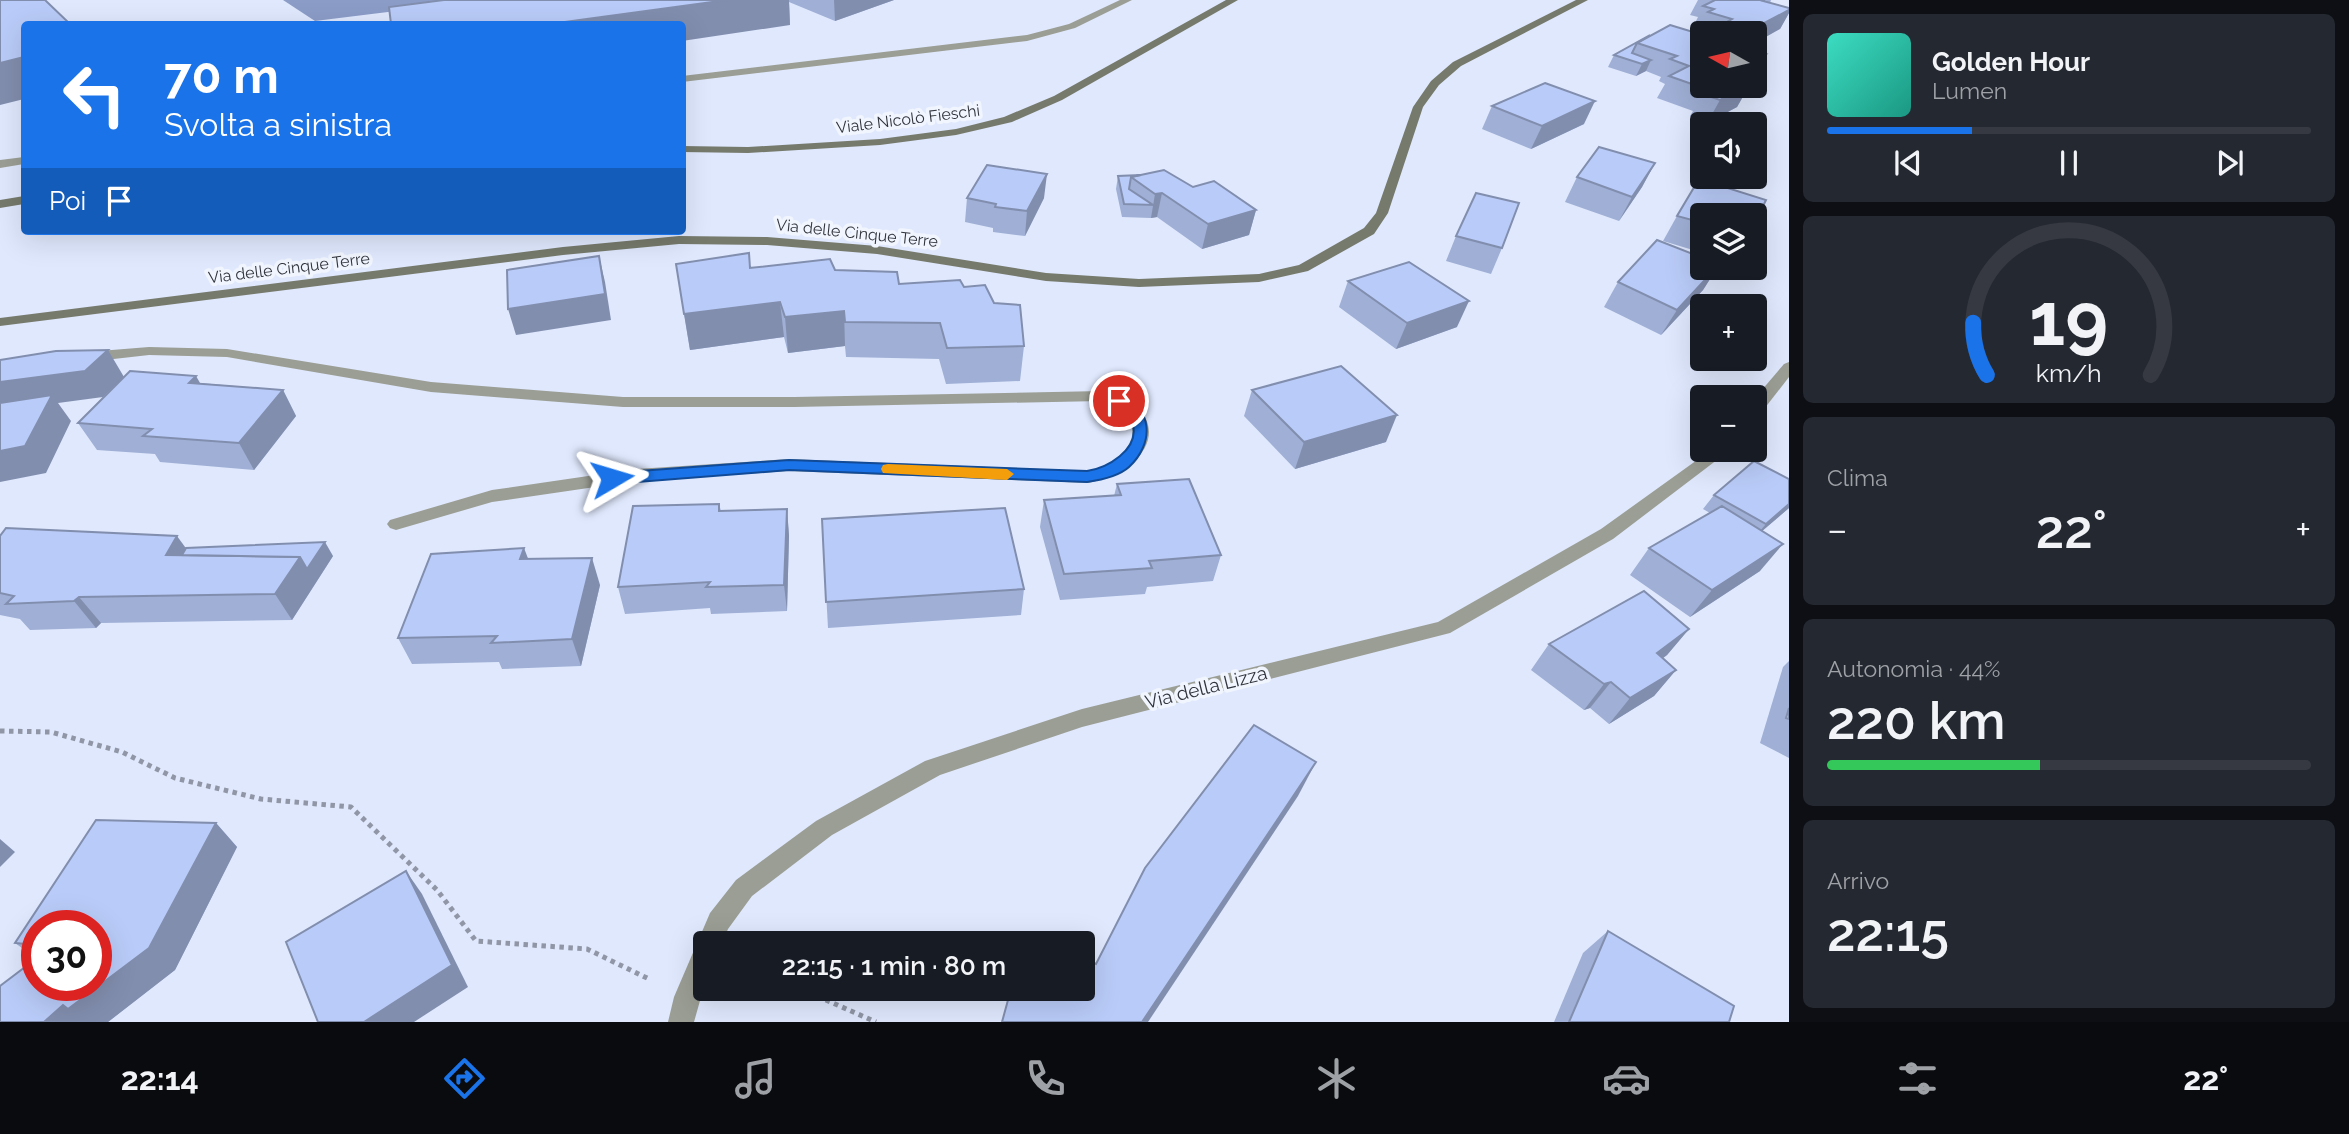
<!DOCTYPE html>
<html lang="it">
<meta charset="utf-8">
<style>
:root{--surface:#171b24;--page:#242831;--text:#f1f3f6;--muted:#9ea1a6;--line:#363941;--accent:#1a73e8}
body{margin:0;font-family:Raleway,sans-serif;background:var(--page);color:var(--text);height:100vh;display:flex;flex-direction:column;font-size:26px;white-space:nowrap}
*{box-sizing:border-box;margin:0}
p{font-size:23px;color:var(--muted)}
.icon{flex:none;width:38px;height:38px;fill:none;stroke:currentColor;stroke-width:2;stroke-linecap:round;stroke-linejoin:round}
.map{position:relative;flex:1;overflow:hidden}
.side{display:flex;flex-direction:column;gap:14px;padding:14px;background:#0d0f14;width:560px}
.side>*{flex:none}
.banner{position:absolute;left:21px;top:21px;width:665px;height:214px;border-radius:7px;box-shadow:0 7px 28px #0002;background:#1a73e8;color:#fff;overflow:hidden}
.needle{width:46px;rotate:278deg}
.fabs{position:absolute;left:1690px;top:21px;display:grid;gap:14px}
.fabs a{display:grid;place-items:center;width:77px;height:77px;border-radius:7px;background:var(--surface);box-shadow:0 7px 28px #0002;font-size:35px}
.speed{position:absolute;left:21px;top:910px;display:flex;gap:14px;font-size:35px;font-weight:700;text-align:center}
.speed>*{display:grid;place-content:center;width:91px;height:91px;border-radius:50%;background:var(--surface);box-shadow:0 7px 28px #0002;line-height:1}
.speed .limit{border:10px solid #d22;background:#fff;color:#111}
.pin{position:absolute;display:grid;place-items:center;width:60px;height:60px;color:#fff;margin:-30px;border:4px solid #fff;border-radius:50%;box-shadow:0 2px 7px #0007}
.me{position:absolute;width:77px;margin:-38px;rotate:83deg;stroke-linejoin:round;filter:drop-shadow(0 0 5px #0008)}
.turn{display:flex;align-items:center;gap:24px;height:147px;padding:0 28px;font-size:32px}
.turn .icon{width:91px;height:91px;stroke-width:2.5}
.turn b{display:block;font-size:49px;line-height:60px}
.then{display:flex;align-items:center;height:66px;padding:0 28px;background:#0003;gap:14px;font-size:26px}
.big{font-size:52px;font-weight:600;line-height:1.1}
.side .card{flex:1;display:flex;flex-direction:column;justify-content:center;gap:10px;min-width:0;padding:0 24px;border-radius:10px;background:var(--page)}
.side .dial{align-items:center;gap:0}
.dial svg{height:182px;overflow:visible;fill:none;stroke:var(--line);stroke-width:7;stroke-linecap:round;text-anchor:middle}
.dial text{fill:var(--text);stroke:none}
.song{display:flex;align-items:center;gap:21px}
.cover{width:84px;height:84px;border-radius:10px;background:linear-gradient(135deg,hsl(170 70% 55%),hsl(170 70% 35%))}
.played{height:7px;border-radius:4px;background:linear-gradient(90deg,var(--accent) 30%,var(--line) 30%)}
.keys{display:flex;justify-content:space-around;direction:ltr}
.heat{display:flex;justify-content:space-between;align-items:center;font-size:38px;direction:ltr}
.charge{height:10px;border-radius:5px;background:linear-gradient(90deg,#34c759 44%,var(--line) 0)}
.trip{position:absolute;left:693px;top:931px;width:402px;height:70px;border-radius:7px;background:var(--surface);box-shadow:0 7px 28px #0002;font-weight:600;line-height:70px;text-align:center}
.tab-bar{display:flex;height:112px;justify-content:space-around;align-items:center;background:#090b0e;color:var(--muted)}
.tab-bar .icon{width:49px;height:49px}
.tab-bar .current{color:var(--accent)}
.tab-bar b{font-size:32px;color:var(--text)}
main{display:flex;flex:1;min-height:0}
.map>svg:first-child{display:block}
</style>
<main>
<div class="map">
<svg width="1789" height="1022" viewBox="0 0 1789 1022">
<rect width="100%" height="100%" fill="#dfe8fd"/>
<path fill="#8b9cc7" d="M283 0H485L315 21Z"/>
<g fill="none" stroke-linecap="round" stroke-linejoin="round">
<g stroke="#9096a5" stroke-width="5" stroke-dasharray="4.5 4.5" stroke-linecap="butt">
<path d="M0 731 51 732 122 752 175 778 261 799 351 807 437 890 476 941 587 949 649 979"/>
<path d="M801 989 876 1022"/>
<path d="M734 992 773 989"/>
</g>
<g fill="#9b9e94" fill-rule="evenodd">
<path d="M1120 0H1132L1075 28 1027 41 682 82V76L1027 35 1069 24Z"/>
<path d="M24 157V164L0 168V160Z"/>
</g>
<g fill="#9b9e94" fill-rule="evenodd">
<path d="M149 347 227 349 431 382 623 397H794L1102 391C1179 411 1152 471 1088 483L789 471 636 481 492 502 396 530 390 528 387 524 390 520 492 490 636 469 789 459 1088 471C1132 463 1155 417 1101 401L794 407H623L431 392 227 357 149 355 87 362 80 357 87 352Z"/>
<path d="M1789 362V377L1761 413 1755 414V398L1784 364Z"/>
<path d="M1711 450H1730L1613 539 1450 633 1082 727 940 775 832 835 752 896 728 929 722 943H705V983L694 1022H668L674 997 710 913 736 880 816 821 925 761 1082 709 1438 622 1601 529Z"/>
</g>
<g fill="#767a6c" fill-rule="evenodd">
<path d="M1226 0H1238L1062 100 1012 122 956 135 880 145 748 153 682 152V146L748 147 880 139 956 129 1004 117 1054 96Z"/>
<path d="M1576 0H1588L1461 66 1439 85 1423 107 1388 213 1374 234 1308 271 1259 282 1139 287 1046 281 877 254 767 245 679 244 563 255 0 326V318L563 247 679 236 767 237 877 246 1046 273 1139 279 1259 274 1299 265 1364 228 1376 213 1413 107 1431 81 1453 62Z"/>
<path d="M24 196V204L0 208V200Z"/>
</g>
</g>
<g fill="#9fafd5" fill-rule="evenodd">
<path d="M444 0H894L835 21 789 2 790 25Z"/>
<path d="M1698 0H1771L1770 3 1789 8V13L1780 29 1755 33H1703V35L1697 33 1699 29 1693 27 1698 17 1690 15Z"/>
<path d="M1670 25 1703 86H1749L1737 107 1707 123 1690 116 1693 111 1657 98 1665 84 1659 81 1661 77 1646 71 1636 76 1608 67 1614 55Z"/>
<path d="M1492 106 1584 124 1531 149 1482 129Z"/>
<path d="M1655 163 1642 187 1619 221 1565 202 1577 177Z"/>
<path d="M1118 176 1193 187 1256 210 1249 235 1202 249 1157 217 1151 218 1122 217 1116 189Z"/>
<path d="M967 198H1044L1025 236 993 232V228L965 222Z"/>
<path d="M1703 215V253L1663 241 1677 216Z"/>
<path d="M1456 236 1502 248 1491 274 1446 261Z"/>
<path d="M676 264 835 270 899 284 964 287 994 303 1024 346 1020 381 946 384 939 359 846 357 845 346 788 353 784 337 690 350Z"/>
<path d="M1703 268H1717L1703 290 1661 335 1604 307 1618 282Z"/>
<path d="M1348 281 1457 327 1396 349 1339 307Z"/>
<path d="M200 383 283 390 296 416 254 470 160 462 155 454 97 450 78 423Z"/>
<path d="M1252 390 1386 442 1295 469 1244 416Z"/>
<path d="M1789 479V508L1762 531 1760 571 1690 617 1630 575 1649 548 1710 513 1703 509 1714 495Z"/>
<path d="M1117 484 1221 555 1213 581 1147 587 1145 594 1060 600 1040 527 1044 500 1114 496Z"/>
<path d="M719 504 721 511 787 509 789 536 787 611 711 614 710 608 625 614 618 587Z"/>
<path d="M822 519 1024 589 1021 615 828 628Z"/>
<path d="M0 536 186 548 333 556 292 620 101 623 96 628 30 630 20 619 0 615Z"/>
<path d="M528 559 600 585 581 666 502 669 499 662 412 664 398 638Z"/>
<path d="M1689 629 1667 655 1663 658 1676 670 1654 696 1609 724 1590 708 1584 710 1531 670 1549 644Z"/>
<path d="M1789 661V758L1760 743 1783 667Z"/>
<path d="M96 820 216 823 237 847 175 970 108 1022H0V986L36 958 15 943ZM37 926H96V985H37Z"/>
<path d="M1608 931 1729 1022H1554L1583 953Z"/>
</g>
<g fill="#828eae">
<path d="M727 0H789L790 25 682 41V24H550Z"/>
<path d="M834 0H894L835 21Z"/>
<path d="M1789 10V13L1780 29 1755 43V33H1751L1753 29Z"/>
<path d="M1766 54 1755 73V63L1758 59Z"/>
<path d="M24 57V99L0 105V63Z"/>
<path d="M1651 60 1646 71 1636 76 1642 64Z"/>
<path d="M1747 86H1749L1737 107 1707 123 1720 100Z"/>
<path d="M1595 101 1584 124 1531 149 1542 126Z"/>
<path d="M1655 163 1642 187 1619 221 1632 197Z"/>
<path d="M1047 174 1044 198 1025 236 1027 211Z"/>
<path d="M1162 193 1157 217 1151 218 1155 194Z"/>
<path d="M1256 210 1249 235 1202 249 1208 224Z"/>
<path d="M599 256 605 282 611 320 516 335 508 309Z"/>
<path d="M1716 268H1717L1703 290 1661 335 1677 310Z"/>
<path d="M1469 301 1457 327 1396 349 1407 323Z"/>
<path d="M780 302 784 337 690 350 684 314Z"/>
<path d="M844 311 845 346 788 353 785 317Z"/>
<path d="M108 350 124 377 103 397 58 403 71 421 46 473 0 482V382Z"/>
<path d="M196 376 211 402 189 383Z"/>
<path d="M283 390 296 416 254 470 239 443Z"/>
<path d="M1397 415 1386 442 1295 469 1304 442Z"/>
<path d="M1789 504V508L1754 538 1766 524Z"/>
<path d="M787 509 789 536 787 611 784 585Z"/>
<path d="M177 536 196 562 166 555Z"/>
<path d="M325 542 333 556 292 620 275 594 300 557Z"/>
<path d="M1783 544 1760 571 1690 617 1712 590Z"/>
<path d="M524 548 534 574 520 559Z"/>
<path d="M592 558 600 585 581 666 572 639Z"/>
<path d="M79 597 101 623 96 628 74 601Z"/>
<path d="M1689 629 1667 655 1635 679 1657 653Z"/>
<path d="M1676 670 1654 696 1609 724 1630 698Z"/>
<path d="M1611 682 1590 708 1584 710 1604 684Z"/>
<path d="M1316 762 1298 796 1148 1022H1142Z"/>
<path d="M216 823 237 847 175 970 108 1022H44L63 1005Z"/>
<path d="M0 839 15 852 0 867Z"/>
<path d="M406 871 422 894 468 987 414 1022H364Z"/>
</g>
<g fill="#b9cbf8" stroke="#828eae" stroke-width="2">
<path d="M0 0H45L70 24H24V57L0 63Z"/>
<path d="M444 0H727L550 24H391L389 7Z"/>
<path d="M1715 0H1765L1763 1 1789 8V10L1753 29 1727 22 1732 19 1708 12 1714 9 1703 6Z"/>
<path d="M1670 25 1703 35V86H1747L1720 100 1702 94 1709 90 1669 76 1689 66 1670 59 1677 56 1637 43Z"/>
<path d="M1650 35 1637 43 1632 53 1651 60 1642 64 1614 55Z"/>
<path d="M1755 51 1766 54 1758 59 1755 58Z"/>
<path d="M1545 83 1595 101 1542 126 1492 106Z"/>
<path d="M1599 147 1655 163 1632 197 1577 177Z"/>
<path d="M987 165 1047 174 1027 211 995 207 996 204 967 198Z"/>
<path d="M1164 170 1193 187 1214 181 1256 210 1208 224 1162 193 1155 194 1131 177Z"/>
<path d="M1141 175 1131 177 1129 189 1153 205 1124 204 1118 176Z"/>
<path d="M1699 179 1766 200 1755 222V215H1703V223L1677 216Z"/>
<path d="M1476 193 1519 203 1502 248 1456 236Z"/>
<path d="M1657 240 1703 258V268H1716L1677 310 1618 282Z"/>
<path d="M749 253 750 268 830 259 835 270 897 272 899 284 960 280 964 287 985 285 994 303 1020 305 1024 346 947 348 940 323 845 322 844 311 785 317 780 302 684 314 676 264Z"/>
<path d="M599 256 605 294 508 309 507 270Z"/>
<path d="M1409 262 1469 301 1407 323 1348 281Z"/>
<path d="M108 350 85 371 0 382V360L56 351Z"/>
<path d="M1341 366 1397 415 1304 442 1252 390Z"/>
<path d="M130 371 196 376 189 383 283 390 239 443 143 436 152 429 78 423Z"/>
<path d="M52 395 25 446 0 451V403Z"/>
<path d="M1754 461 1789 479V504L1766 524 1714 495Z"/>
<path d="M1189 479 1221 555 1149 561 1152 568 1064 574 1044 500 1121 495 1117 484Z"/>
<path d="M719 504V511L787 509 784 585 706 587 710 582 618 587 633 506Z"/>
<path d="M1722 506 1783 544 1712 590 1649 548Z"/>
<path d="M1005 508 1024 589 826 602 822 519Z"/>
<path d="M6 528 177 536 166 555 300 557 275 594 79 597 74 601 6 604 14 596 0 593V536Z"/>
<path d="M325 542 307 569 300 557 182 555 186 548Z"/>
<path d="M524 548 520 559 592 558 572 639 491 643 497 636 398 638 431 554Z"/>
<path d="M1644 591 1689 629 1657 653 1676 670 1630 698 1611 682 1604 684 1549 644Z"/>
<path d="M1789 708V719L1786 718Z"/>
<path d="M1254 725 1316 762 1142 1022H1002L1011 989H1083V958L1096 964 1145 868Z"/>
<path d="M96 820 216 823 149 948 68 1009 63 1005 44 1022H0V986L37 958V985H96V926H37V945L15 943Z"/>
<path d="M406 871 452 965 364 1022H318L286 942Z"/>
<path d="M1608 931 1734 1006 1729 1022H1569Z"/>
<path d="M1025 933 1049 943H1022Z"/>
</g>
<path fill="#1a73e8" stroke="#114b97" stroke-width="2" d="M1119 397C1154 407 1154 444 1129 467 1119 476 1101 480 1087 482L789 470 612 484 605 478 612 473 789 460 1087 471C1107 468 1139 450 1133 425 1130 412 1119 410 1111 401Z"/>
<path fill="#f59e0b" d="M888 464 1007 469 1014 474 1007 480 883 473 881 469 883 465Z"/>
<g text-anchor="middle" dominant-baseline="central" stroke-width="7" stroke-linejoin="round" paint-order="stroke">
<g font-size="16" fill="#31343c" stroke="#f1f5fe">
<text transform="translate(908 119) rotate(-7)">Viale Nicolò Fieschi</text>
<text transform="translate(857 233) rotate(6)">Via delle Cinque Terre</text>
<text transform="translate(289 268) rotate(-7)">Via delle Cinque Terre</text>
</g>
<g font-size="19" fill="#31343c" stroke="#f1f5fe">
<text transform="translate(1206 687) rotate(-14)">Via della Lizza</text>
</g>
</g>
</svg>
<div class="fabs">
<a><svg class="needle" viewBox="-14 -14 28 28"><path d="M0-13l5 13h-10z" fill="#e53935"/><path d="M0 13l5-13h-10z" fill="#9ea1a6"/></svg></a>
<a><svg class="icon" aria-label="sound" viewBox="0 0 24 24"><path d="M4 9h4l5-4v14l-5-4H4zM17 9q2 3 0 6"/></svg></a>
<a><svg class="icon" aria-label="layers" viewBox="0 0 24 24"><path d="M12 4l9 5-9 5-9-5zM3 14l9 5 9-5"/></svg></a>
<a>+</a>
<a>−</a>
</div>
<div class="speed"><div class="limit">30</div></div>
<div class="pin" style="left:1119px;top:401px;background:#d93025"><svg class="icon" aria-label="arrive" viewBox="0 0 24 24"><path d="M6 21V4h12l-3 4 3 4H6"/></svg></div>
<svg class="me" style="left:612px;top:478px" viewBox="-20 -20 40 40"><path d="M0-17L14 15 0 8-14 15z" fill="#1a73e8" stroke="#fff" stroke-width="4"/></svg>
<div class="trip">22:15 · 1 min · 80 m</div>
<div class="banner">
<div class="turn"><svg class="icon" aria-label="left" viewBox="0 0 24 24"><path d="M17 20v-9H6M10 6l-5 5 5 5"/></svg><div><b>70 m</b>Svolta a sinistra</div></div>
<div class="then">Poi<svg class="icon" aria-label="arrive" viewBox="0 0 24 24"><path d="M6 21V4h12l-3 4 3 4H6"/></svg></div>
</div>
</div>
<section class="side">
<div class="card">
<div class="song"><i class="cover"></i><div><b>Golden Hour</b><p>Lumen</p></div></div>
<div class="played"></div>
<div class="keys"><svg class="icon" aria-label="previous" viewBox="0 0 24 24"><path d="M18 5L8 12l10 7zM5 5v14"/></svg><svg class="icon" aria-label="pause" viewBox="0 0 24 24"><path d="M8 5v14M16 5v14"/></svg><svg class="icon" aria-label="next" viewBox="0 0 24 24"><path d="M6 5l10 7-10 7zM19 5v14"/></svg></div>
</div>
<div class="card dial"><svg viewBox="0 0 100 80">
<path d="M14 69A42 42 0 1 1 86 69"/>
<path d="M14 69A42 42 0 0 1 8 46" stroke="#1a73e8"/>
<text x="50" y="56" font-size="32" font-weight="700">19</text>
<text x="50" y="72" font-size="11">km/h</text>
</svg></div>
<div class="card"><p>Clima</p>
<div class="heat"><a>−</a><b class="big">22°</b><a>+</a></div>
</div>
<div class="card"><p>Autonomia · 44%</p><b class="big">220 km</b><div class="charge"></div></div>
<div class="card"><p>Arrivo</p><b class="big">22:15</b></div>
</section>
</main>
<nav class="tab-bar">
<b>22:14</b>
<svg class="icon current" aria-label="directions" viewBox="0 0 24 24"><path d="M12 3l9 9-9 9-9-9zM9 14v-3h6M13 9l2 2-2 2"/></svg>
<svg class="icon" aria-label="music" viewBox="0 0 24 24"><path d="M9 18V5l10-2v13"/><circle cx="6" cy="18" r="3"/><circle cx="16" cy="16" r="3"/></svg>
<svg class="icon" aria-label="phone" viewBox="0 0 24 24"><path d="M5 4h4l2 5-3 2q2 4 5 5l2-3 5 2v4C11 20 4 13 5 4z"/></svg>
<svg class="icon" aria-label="climate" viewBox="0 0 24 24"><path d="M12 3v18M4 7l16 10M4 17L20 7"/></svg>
<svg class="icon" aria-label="car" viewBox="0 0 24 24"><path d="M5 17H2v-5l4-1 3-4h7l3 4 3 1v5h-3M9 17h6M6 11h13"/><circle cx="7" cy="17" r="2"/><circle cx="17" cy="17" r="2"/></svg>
<svg class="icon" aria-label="filters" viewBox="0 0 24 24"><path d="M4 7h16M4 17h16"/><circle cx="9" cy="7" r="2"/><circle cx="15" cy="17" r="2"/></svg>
<b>22°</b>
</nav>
